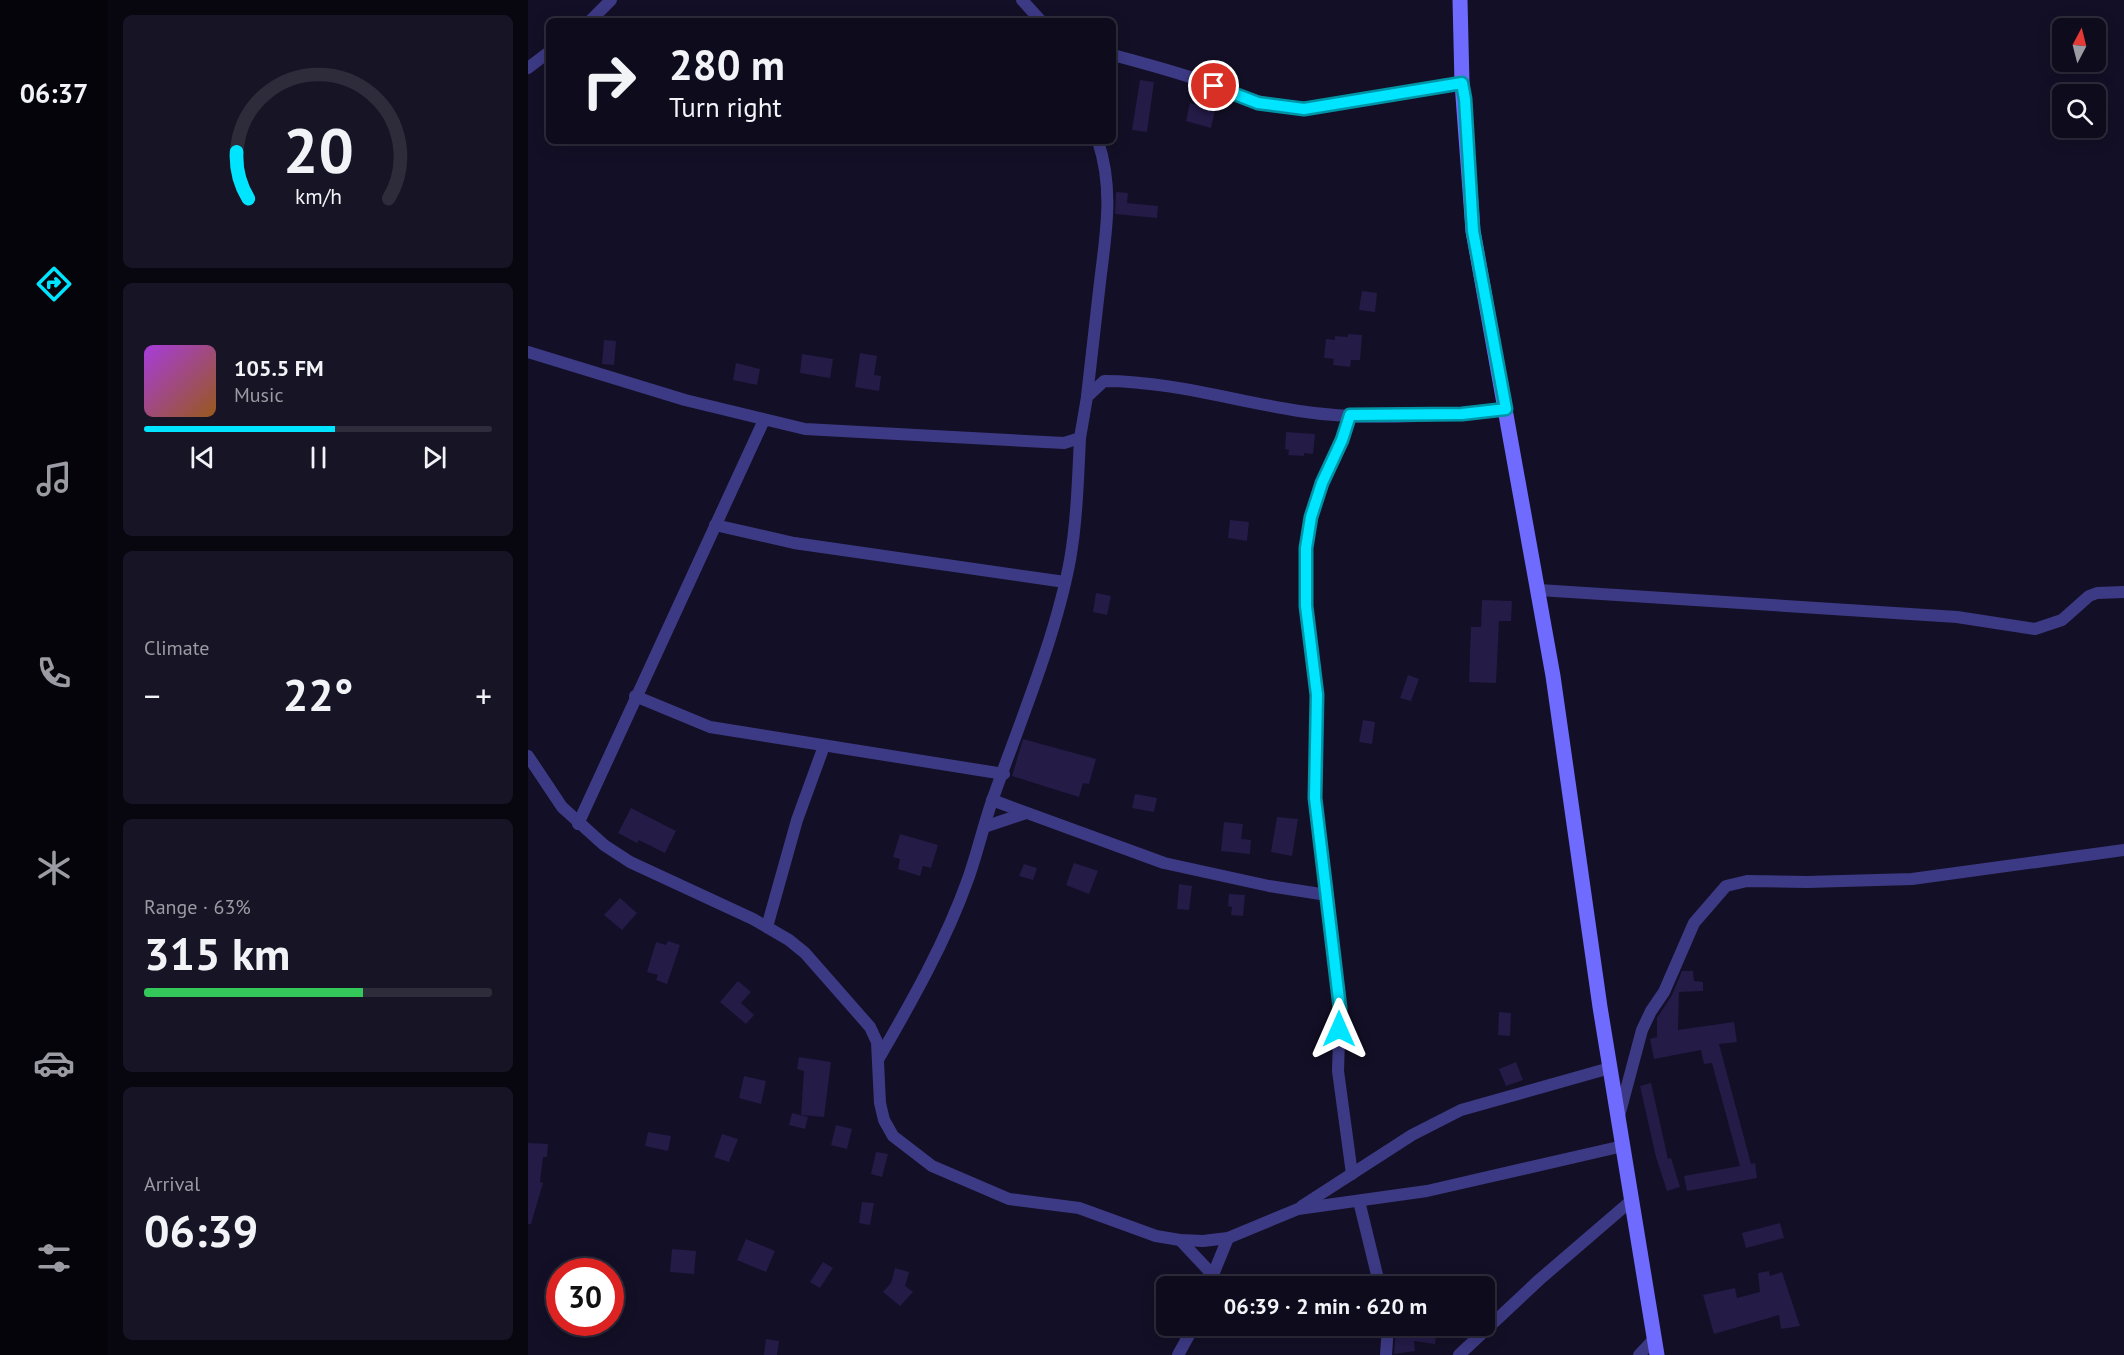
<!DOCTYPE html>
<meta charset="utf-8">
<style>
:root{--surface:#0e0b1c;--page:#171425;--text:#f1f3f6;--muted:#9b9ba3;--line:#2e2b3b;--accent:#00e5ff}
body{margin:0;font-family:"PT Sans",sans-serif;background:var(--page);color:var(--text);height:100vh;display:flex;flex-direction:column;font-size:22px;white-space:nowrap}
*{box-sizing:border-box;margin:0}
p{font-size:20px;color:var(--muted)}
.icon{flex:none;width:33px;height:33px;fill:none;stroke:currentColor;stroke-width:2;stroke-linecap:round;stroke-linejoin:round}
.map{position:relative;flex:1;overflow:hidden}
.panel{display:flex;flex-direction:column;gap:15px;padding:15px;background:#08060f;width:420px}
.panel>*{flex:none}
.hud{position:absolute;left:18px;top:18px;width:570px;height:126px;border-radius:9px;box-shadow:0 3px 15px #0003,0 0 0 2px var(--line);background:#0e0b1c;color:var(--text);overflow:hidden}
.needle{width:39px;rotate:7deg}
.buttons{position:absolute;left:1524px;top:18px;display:grid;gap:12px}
.buttons a{display:grid;place-items:center;width:54px;height:54px;border-radius:9px;background:var(--surface);box-shadow:0 3px 15px #0003,0 0 0 2px var(--line);font-size:30px}
.speed{position:absolute;left:18px;top:1258px;display:flex;gap:12px;font-size:30px;font-weight:700;text-align:center}
.speed>*{display:grid;place-content:center;width:78px;height:78px;border-radius:50%;background:var(--surface);box-shadow:0 3px 15px #0003,0 0 0 2px var(--line);line-height:1}
.speed .limit{border:9px solid #d22;background:#fff;color:#111}
.pin{position:absolute;display:grid;place-items:center;width:51px;height:51px;color:#fff;margin:-26px;border:3px solid #fff;border-radius:50%;box-shadow:0 2px 6px #0007}
.me{position:absolute;width:66px;margin:-33px;rotate:0deg;stroke-linejoin:round;filter:drop-shadow(0 0 4px #0008)}
.turn{display:flex;align-items:center;gap:21px;height:126px;padding:0 24px;font-size:27px}
.turn .icon{width:78px;height:78px;stroke-width:2.5}
.turn b{display:block;font-size:42px;line-height:51px}
.big{font-size:45px;font-weight:700;line-height:1.1}
.panel .widget{flex:1;display:flex;flex-direction:column;justify-content:center;gap:9px;min-width:0;padding:0 21px;border-radius:9px;background:var(--page)}
.panel .dial{align-items:center;gap:0}
.dial svg{height:156px;overflow:visible;fill:none;stroke:var(--line);stroke-width:7;stroke-linecap:round;text-anchor:middle}
.dial text{fill:var(--text);stroke:none}
.song{display:flex;align-items:center;gap:18px}
.cover{width:72px;height:72px;border-radius:9px;background:linear-gradient(135deg,hsl(280 70% 55%),hsl(30 70% 35%))}
.played{height:6px;border-radius:3px;background:linear-gradient(90deg,var(--accent) 55%,var(--line) 55%)}
.keys{display:flex;justify-content:space-around;direction:ltr}
.heat{display:flex;justify-content:space-between;align-items:center;font-size:33px;direction:ltr}
.charge{height:9px;border-radius:4px;background:linear-gradient(90deg,#34c759 63%,var(--line) 0)}
.trip{position:absolute;left:628px;top:1276px;width:339px;height:60px;border-radius:9px;background:var(--surface);box-shadow:0 3px 15px #0003,0 0 0 2px var(--line);font-weight:700;line-height:60px;text-align:center}
main{display:flex;flex:1;min-height:0}
.tabs{display:flex;flex-direction:column;width:108px;justify-content:space-around;align-items:center;background:#06040b;color:var(--muted)}
.tabs .icon{width:42px;height:42px}
.tabs .on{color:var(--accent)}
.tabs b{font-size:27px;color:var(--text)}
.map>svg:first-child{display:block}
</style>
<main>
<nav class="tabs">
<b>06:37</b>
<svg class="icon on" aria-label="directions" viewBox="0 0 24 24"><path d="M12 3l9 9-9 9-9-9zM9 14v-3h6M13 9l2 2-2 2"/></svg>
<svg class="icon" aria-label="music" viewBox="0 0 24 24"><path d="M9 18V5l10-2v13"/><circle cx="6" cy="18" r="3"/><circle cx="16" cy="16" r="3"/></svg>
<svg class="icon" aria-label="phone" viewBox="0 0 24 24"><path d="M5 4h4l2 5-3 2q2 4 5 5l2-3 5 2v4C11 20 4 13 5 4z"/></svg>
<svg class="icon" aria-label="climate" viewBox="0 0 24 24"><path d="M12 3v18M4 7l16 10M4 17L20 7"/></svg>
<svg class="icon" aria-label="car" viewBox="0 0 24 24"><path d="M5 17H2v-5l4-1 3-4h7l3 4 3 1v5h-3M9 17h6M6 11h13"/><circle cx="7" cy="17" r="2"/><circle cx="17" cy="17" r="2"/></svg>
<svg class="icon" aria-label="filters" viewBox="0 0 24 24"><path d="M4 7h16M4 17h16"/><circle cx="9" cy="7" r="2"/><circle cx="15" cy="17" r="2"/></svg>
</nav>
<section class="panel">
<div class="widget dial"><svg viewBox="0 0 100 80">
<path d="M14 69A42 42 0 1 1 86 69"/>
<path d="M14 69A42 42 0 0 1 8 45" stroke="#00e5ff"/>
<text x="50" y="56" font-size="32" font-weight="700">20</text>
<text x="50" y="72" font-size="11">km/h</text>
</svg></div>
<div class="widget">
<div class="song"><i class="cover"></i><div><b>105.5 FM</b><p>Music</p></div></div>
<div class="played"></div>
<div class="keys"><svg class="icon" aria-label="previous" viewBox="0 0 24 24"><path d="M18 5L8 12l10 7zM5 5v14"/></svg><svg class="icon" aria-label="pause" viewBox="0 0 24 24"><path d="M8 5v14M16 5v14"/></svg><svg class="icon" aria-label="next" viewBox="0 0 24 24"><path d="M6 5l10 7-10 7zM19 5v14"/></svg></div>
</div>
<div class="widget"><p>Climate</p>
<div class="heat"><a>−</a><b class="big">22°</b><a>+</a></div>
</div>
<div class="widget"><p>Range · 63%</p><b class="big">315 km</b><div class="charge"></div></div>
<div class="widget"><p>Arrival</p><b class="big">06:39</b></div>
</section>
<div class="map">
<svg width="1596" height="1355" viewBox="0 0 1596 1355">
<rect width="100%" height="100%" fill="#130f26"/>
<g fill="#241b47">
<path d="M612 80 626 82 619 132 604 130Z"/>
<path d="M662 103 687 110 683 128 658 121Z"/>
<path d="M588 192 600 193 599 203 630 206 629 218 587 214Z"/>
<path d="M834 291 849 293 847 312 831 310Z"/>
<path d="M820 334 834 335 832 360H823L822 367 805 365 806 359 796 358 798 339 807 340V336L820 337Z"/>
<path d="M76 340 88 341 86 365 74 364Z"/>
<path d="M332 353 349 356 346 375 353 376 351 391 327 387Z"/>
<path d="M274 354 305 359 302 378 272 373Z"/>
<path d="M208 363 232 369 229 385 205 380Z"/>
<path d="M758 432 787 434 785 454 776 453V456L760 455 761 450 757 449Z"/>
<path d="M702 520 721 522 719 541 700 538Z"/>
<path d="M568 593 583 596 579 615 565 612Z"/>
<path d="M954 600 984 601 983 621H971L968 683 941 682 943 627H953Z"/>
<path d="M880 675 891 679 883 701 872 698Z"/>
<path d="M835 720 847 722 844 744 831 742Z"/>
<path d="M495 739 568 759 561 784 555 783 551 797 484 776Z"/>
<path d="M607 794 629 798 626 812 604 808Z"/>
<path d="M103 808 148 831 137 853 111 840 109 843 90 833Z"/>
<path d="M749 817 770 819 764 856 743 852Z"/>
<path d="M696 822 715 824 713 839 723 840 722 854 693 851Z"/>
<path d="M372 834 410 845 403 868 395 866 392 876 370 869 372 859 365 857Z"/>
<path d="M546 863 570 871 561 894 538 885Z"/>
<path d="M496 864 509 868 505 880 491 876Z"/>
<path d="M651 884 664 886 661 910 649 909Z"/>
<path d="M701 894 717 895 715 916 703 915 704 907 700 906Z"/>
<path d="M92 898 109 913 94 930 76 915Z"/>
<path d="M140 941 152 945 139 984 128 980 130 975 119 972 128 942 138 945Z"/>
<path d="M1154 971H1165L1166 981 1175 982V991L1151 992 1150 1030 1206 1022 1209 1042 1191 1044 1223 1164 1227 1163 1229 1178 1159 1191 1156 1176 1212 1166 1184 1063 1176 1064 1173 1050 1126 1059 1122 1039 1129 1037V1018L1144 995Z"/>
<path d="M210 981 223 992 213 1003 226 1015 218 1024 192 1002Z"/>
<path d="M971 1012 983 1013 982 1036 970 1035Z"/>
<path d="M271 1057 303 1062 296 1117 273 1115 276 1071 269 1069Z"/>
<path d="M988 1062 995 1080 978 1086 971 1069Z"/>
<path d="M216 1076 238 1081 233 1104 211 1098Z"/>
<path d="M1123 1083 1140 1159 1143 1158 1152 1187 1139 1191 1128 1157 1112 1086Z"/>
<path d="M264 1113 280 1117 277 1129 261 1125Z"/>
<path d="M308 1125 324 1129 319 1149 303 1145Z"/>
<path d="M120 1132 143 1136 140 1151 117 1146Z"/>
<path d="M194 1134 210 1139 201 1162 186 1157Z"/>
<path d="M0 1143 20 1144 19 1157H15L12 1182 15 1183 3 1224H0Z"/>
<path d="M348 1152 360 1154 354 1177 343 1174Z"/>
<path d="M334 1202 346 1203 342 1225 331 1223Z"/>
<path d="M1252 1223 1256 1238 1218 1248 1214 1233Z"/>
<path d="M218 1239 247 1251 238 1272 209 1260Z"/>
<path d="M144 1249 168 1251 166 1274 142 1272Z"/>
<path d="M295 1262 305 1268 292 1288 282 1282Z"/>
<path d="M367 1268 381 1272 377 1286 385 1292 372 1306 355 1292 363 1283Z"/>
<path d="M1241 1271 1242 1276 1254 1272 1272 1326 1253 1329 1251 1315 1186 1334 1175 1295 1207 1288 1209 1298 1232 1292 1230 1273Z"/>
<path d="M898 1326H909L907 1344 886 1341 887 1351 866 1354 868 1327 898 1329Z"/>
<path d="M238 1339 251 1341 249 1355H236Z"/>
</g>
<g fill="none" stroke-linecap="round" stroke-linejoin="round">
<g stroke="#3d3a85" stroke-width="12">
<path d="M494 0 513 21"/>
<path d="M62 21 83 0"/>
<path d="M585 55C615 63 645 71 674 81 712 94 735 107 776 109L934 83"/>
<path d="M0 68 21 52"/>
<path d="M0 352 157 400 277 429 536 443 552 438 559 397 576 381C642 381 707 401 771 411 834 421 915 416 978 409"/>
<path d="M559 396C563 358 568 320 572 282 578 232 586 190 570 141"/>
<path d="M822 415 814 440 794 483 782 517 778 548V606L789 695 787 799 812 1008 810 1071 824 1174"/>
<path d="M187 525 266 543 537 582"/>
<path d="M1011 590 1429 617 1507 629 1534 620 1561 596 1569 593 1596 592"/>
<path d="M107 696 182 727 476 774"/>
<path d="M0 756 34 807 76 845 102 862 225 919 261 940 277 953 342 1027 349 1042 352 1103 356 1120 365 1136 404 1166 481 1199 551 1208 628 1236 652 1240 675 1241 700 1238 770 1209 899 1191 1095 1146"/>
<path d="M464 800 636 863 741 886 799 895"/>
<path d="M50 824 236 420"/>
<path d="M456 827 498 813"/>
<path d="M239 927 269 820 296 746"/>
<path d="M351 1058C384 1001 418 941 440 879 449 854 455 827 464 801 491 724 527 640 542 560 549 520 550 478 552 438"/>
<path d="M1091 1116 1114 1030 1123 1011 1136 992 1166 923 1198 886 1219 881 1279 882 1384 879 1596 850"/>
<path d="M831 1201 852 1287"/>
<path d="M774 1206 884 1135 933 1110 1082 1068"/>
<path d="M652 1240 684 1274"/>
<path d="M680 1287 700 1238"/>
<path d="M650 1355 666 1326"/>
<path d="M858 1355 860 1326"/>
<path d="M931 1355 1011 1280 1104 1200"/>
<path d="M1111 1355 1126 1339"/>
</g>
<path stroke="#6f6bff" stroke-width="15" d="M932 0 934 83 945 231 1025 676 1072 1007 1129 1355"/>
</g>
<g fill="none" stroke-linecap="round" stroke-linejoin="round">
<g stroke="#0095a6" stroke-width="15">
<path id="route" d="M686 86 730 103 776 109 934 83 937 99 945 231 978 409 934 414 822 415 814 440 794 483 783 517 778 548V606L789 695 787 798 812 1008 811 1029"/>
</g>
<use href="#route" stroke="#00e5ff" stroke-width="10"/>
</g>
</svg>
<div class="buttons">
<a><svg class="needle" viewBox="-14 -14 28 28"><path d="M0-13l5 13h-10z" fill="#e53935"/><path d="M0 13l5-13h-10z" fill="#9b9ba3"/></svg></a>
<a><svg class="icon" aria-label="search" viewBox="0 0 24 24"><circle cx="10" cy="10" r="6"/><path d="M15 15l6 6"/></svg></a>
</div>
<div class="speed"><div class="limit">30</div></div>
<div class="pin" style="left:686px;top:86px;background:#d93025"><svg class="icon" aria-label="arrive" viewBox="0 0 24 24"><path d="M6 21V4h12l-3 4 3 4H6"/></svg></div>
<svg class="me" style="left:811px;top:1029px" viewBox="-20 -20 40 40"><path d="M0-17L14 15 0 8-14 15z" fill="#00e5ff" stroke="#fff" stroke-width="4"/></svg>
<div class="trip">06:39 · 2 min · 620 m</div>
<div class="hud">
<div class="turn"><svg class="icon" aria-label="right" viewBox="0 0 24 24"><path d="M7 20v-9h11M14 6l5 5-5 5"/></svg><div><b>280 m</b>Turn right</div></div>
</div>
</div>
</main>
